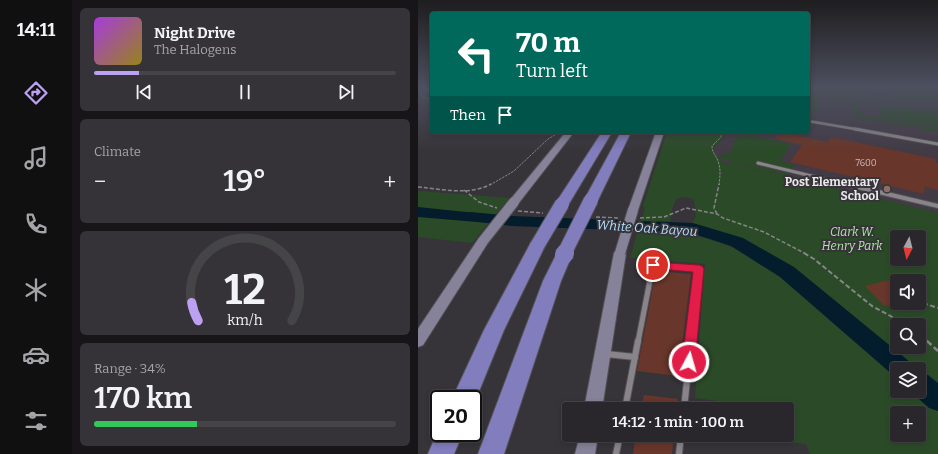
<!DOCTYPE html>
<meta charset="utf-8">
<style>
:root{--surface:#29272b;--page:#353337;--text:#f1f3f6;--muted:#a5a5a9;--line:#454447;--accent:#bca0f2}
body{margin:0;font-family:Bitter,serif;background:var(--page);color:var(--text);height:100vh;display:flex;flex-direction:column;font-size:15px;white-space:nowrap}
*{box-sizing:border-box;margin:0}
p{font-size:13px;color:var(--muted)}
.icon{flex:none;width:22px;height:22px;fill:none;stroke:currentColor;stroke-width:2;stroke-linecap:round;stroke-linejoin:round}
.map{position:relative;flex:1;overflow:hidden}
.side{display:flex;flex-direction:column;gap:8px;padding:8px;background:#171518;width:346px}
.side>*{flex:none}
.guide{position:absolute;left:12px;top:12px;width:380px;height:122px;border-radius:4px;box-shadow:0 2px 6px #0003,0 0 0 1px var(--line);background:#00695c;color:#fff;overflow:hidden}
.needle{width:26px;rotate:187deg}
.buttons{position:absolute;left:472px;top:230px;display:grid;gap:8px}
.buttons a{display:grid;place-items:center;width:36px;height:36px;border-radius:4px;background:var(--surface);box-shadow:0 2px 6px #0003,0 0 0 1px var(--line);font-size:20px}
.speed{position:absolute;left:12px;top:390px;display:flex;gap:8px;font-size:20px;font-weight:700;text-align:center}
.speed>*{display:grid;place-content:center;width:52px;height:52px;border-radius:50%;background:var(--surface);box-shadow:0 2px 6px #0003,0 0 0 1px var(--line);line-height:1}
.speed .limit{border:2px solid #111;border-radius:6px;background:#fff;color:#111}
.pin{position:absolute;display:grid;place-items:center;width:34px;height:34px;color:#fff;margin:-17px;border:2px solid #fff;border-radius:50%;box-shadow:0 1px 4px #0007}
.me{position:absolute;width:44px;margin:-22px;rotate:6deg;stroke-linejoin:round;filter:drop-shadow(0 0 3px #0008)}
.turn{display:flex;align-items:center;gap:14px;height:84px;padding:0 20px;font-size:18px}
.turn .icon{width:52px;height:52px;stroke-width:2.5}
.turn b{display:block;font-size:28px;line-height:34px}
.then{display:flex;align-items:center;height:38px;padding:0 20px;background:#0003;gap:8px;font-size:15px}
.big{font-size:30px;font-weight:600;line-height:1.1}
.side .card{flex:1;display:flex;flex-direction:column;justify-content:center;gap:6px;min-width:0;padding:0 14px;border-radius:6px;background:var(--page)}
.side .dial{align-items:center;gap:0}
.dial svg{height:104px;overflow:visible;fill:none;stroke:var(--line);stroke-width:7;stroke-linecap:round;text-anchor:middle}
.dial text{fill:var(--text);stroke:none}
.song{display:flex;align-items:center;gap:12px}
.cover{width:48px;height:48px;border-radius:6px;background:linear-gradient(135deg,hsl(280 70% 55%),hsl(50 70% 35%))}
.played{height:4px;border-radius:2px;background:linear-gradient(90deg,var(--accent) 15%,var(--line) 15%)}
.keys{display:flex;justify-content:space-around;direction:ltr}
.heat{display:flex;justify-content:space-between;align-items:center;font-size:22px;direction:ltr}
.charge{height:6px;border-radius:3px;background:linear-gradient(90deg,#34c759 34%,var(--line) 0)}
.trip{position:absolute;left:144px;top:402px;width:232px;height:40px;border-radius:4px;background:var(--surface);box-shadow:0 2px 6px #0003,0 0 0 1px var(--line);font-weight:600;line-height:40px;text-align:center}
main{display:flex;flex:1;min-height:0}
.tabs{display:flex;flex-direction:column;width:72px;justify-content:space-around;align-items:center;background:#101011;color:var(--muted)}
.tabs .icon{width:28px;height:28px}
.tabs .current{color:var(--accent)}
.tabs b{font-size:18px;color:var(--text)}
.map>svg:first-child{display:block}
</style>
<main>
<nav class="tabs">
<b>14:11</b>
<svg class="icon current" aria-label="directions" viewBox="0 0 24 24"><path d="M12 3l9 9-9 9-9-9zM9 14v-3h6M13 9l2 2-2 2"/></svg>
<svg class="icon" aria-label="music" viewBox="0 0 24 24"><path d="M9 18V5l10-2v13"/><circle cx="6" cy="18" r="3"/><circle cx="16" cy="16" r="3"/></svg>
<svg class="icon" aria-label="phone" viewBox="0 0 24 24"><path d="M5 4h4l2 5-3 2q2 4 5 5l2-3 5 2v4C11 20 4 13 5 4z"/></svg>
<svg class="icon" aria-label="climate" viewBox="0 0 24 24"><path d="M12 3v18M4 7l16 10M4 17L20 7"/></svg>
<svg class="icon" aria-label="car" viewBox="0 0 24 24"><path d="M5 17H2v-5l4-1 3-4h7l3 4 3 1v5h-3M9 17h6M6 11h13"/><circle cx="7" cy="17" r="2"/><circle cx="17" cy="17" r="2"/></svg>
<svg class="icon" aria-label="filters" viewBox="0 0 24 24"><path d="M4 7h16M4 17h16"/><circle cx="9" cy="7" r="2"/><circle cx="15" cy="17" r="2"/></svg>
</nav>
<section class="side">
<div class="card">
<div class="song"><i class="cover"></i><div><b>Night Drive</b><p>The Halogens</p></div></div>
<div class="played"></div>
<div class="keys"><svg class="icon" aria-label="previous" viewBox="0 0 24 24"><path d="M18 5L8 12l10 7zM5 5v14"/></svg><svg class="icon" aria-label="pause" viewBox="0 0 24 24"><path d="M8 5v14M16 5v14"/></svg><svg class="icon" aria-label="next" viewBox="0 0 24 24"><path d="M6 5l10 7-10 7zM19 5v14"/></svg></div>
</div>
<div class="card"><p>Climate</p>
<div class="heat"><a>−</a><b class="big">19°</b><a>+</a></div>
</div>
<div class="card dial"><svg viewBox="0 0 100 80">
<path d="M14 69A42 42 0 1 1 86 69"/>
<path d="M14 69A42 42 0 0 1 9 55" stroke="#bca0f2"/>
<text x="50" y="56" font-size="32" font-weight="700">12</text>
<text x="50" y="72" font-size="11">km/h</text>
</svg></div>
<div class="card"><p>Range · 34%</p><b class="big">170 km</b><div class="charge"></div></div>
</section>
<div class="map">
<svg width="520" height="454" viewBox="0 0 520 454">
<rect width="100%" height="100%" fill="#373439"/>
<path fill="#423b46" d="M390 87H520V213L318 164 304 163 296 152 295 148 307 137 306 132H390Z"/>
<g fill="#2b4b28" fill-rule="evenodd">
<path d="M390 87H441L458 94 422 101Z"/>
<path d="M466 88 520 90V102L477 100Z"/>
<path d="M390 91 401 96 400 113H390Z"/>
<path d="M456 100 520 109V111C506 109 448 95 440 108L445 114 456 118 520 129V132L436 117 437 115H441L434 109 435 104 443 101Z"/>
<path d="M465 105 520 113V127L460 117Z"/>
<path d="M249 132H306L307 136 295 148 296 152 305 163 318 164 520 213V392L501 376V369H494C439 321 388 266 319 239 304 233 287 230 272 226L278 217 276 199 266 197 258 199 254 209 252 221H238L222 224 227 208 225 206ZM479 237H501V259H479ZM479 281H501V303H479ZM479 325H501V347H479Z"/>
<path d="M334 136 373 144 362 161 376 165 369 175 313 162 301 156 313 152 318 137Z"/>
<path d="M0 191 91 198 54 243 0 237Z"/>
<path d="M249 232C266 234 284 236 300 242 373 268 423 320 479 371V391L501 390 520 407V454H392L388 444 322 436V435H369V409H322V404L277 398 287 264 212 258 219 234ZM479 413H501V435H479Z"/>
</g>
<path fill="#031d2d" d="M0 207 77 215 71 223 0 217Z"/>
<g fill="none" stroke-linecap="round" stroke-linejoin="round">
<g fill="#031d2d" fill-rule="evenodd">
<path d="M52 212 94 216 275 223 325 238 376 267 492 362 496 369H479V378L476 376 362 277 313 246 273 233 94 226 47 220 44 217 47 214Z"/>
<path d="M501 372 510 375 520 383V411L511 408 492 391H501Z"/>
</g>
</g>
<g fill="#68362a">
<path d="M363 132 410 142 413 137 518 159V163H520V190L507 187 506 194 372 162 384 145 357 139Z"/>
<path d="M238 271 273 274 260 376 219 371Z"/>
<path d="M479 278V303L466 306 447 286Z"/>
<path d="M226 395 260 399 259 409H223Z"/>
<path d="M218 435H256L254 454H215Z"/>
</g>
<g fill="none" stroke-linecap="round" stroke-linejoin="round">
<g stroke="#545155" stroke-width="3.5">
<path id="service-far4" d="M390 121 443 130"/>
</g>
<g stroke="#545155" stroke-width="4.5">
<g id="service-far3">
<path d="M437 129 520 144"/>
<path d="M340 163 431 185"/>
</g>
</g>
<g stroke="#545155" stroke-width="6">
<path id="service-far2" d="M427 184 520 206"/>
</g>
<g stroke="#545155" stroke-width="7">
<path id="service-far1" d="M220 342 235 265 281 269 273 342"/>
</g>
<g stroke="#545155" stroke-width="8">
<g id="service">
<path d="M188 354 217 357"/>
<path d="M207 409 220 341"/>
<path d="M266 409 273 341"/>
<path d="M198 454 202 435"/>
<path d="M261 454 263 435"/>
</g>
</g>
<g stroke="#545155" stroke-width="2">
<path id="tertiary" d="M4 87H10L14 90V95Z"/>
</g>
<g stroke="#545155" stroke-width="2">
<g id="secondary">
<path d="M148 132H156L100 204H92L91 202 92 200Z"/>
<path d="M238 132H246L220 210 219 212H211L210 210Z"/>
<path d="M65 237 69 238 71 241 5 345 0 347V329L61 238Z"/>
<path d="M202 249 206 250 208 253 184 409H166L196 253 198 250Z"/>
<path d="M162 435H180L177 454H157Z"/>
</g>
</g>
<g stroke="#545155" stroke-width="2">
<g id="motorway">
<path d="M184 132H194L149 207 144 208 139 207 137 204Z"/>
<path d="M203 132H213L180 200 178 203H168L166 200Z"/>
<path d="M119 241 125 242 127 246 86 330 55 406V399H34L66 330 111 246 113 242Z"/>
<path d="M146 250 152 251 154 255 143 281 86 454H60L125 281 140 251Z"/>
<path d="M21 428V433H45L36 454H10Z"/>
</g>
</g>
<g stroke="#868488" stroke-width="1" stroke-dasharray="2.5 1" stroke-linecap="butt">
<path d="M0 91 4 96 14 101"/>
<path d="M72 185 96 171 130 139 142 132"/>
<path d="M301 185C302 177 303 169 300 161 298 155 294 153 294 146L303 137V132"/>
</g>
<g stroke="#868488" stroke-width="1.5" stroke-dasharray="4 2" stroke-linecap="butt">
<path d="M0 187C24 189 52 196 73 184"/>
<path d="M46 190 61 202 79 208"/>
<path d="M100 211 125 213"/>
<path d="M299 214 296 208 301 184"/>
<path d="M178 217 202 218"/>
<path d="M222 218 246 217 268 208 299 214 305 218 346 232 388 254"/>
</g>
<g stroke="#868488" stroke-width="2" stroke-dasharray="5 2.5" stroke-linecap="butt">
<path d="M386 253 396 259 454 306 489 325"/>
<path d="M505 303 520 308"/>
<path d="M501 334 510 342"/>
</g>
<path stroke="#868488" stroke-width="2.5" stroke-dasharray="6 3" stroke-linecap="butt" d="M509 341 520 351"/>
<use href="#service-far4" stroke="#88848a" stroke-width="2.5"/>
<use href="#service-far3" stroke="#88848a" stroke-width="3"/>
<use href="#service-far2" stroke="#88848a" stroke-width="4"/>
<use href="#service-far1" stroke="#88848a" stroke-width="5"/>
<use href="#service" stroke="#88848a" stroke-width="6"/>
<use href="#tertiary" fill="#88848a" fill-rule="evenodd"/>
<use href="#secondary" fill="#868299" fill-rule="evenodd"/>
<use href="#motorway" fill="#827dbd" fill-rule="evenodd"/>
<g stroke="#545155" stroke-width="12" stroke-linecap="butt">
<g id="secondary-bridge">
<path d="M65 241 96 202"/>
<path d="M202 253 215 210"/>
</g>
</g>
<g stroke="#545155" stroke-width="16" stroke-linecap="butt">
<g id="motorway-bridge-far1">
<path d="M119 246 144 204"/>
<path d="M146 254 173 200"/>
</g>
</g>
<g stroke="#545155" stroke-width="20" stroke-linecap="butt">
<path id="motorway-bridge" d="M146 255 147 253"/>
</g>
<use href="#secondary-bridge" stroke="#868299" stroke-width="10"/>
<use href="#motorway-bridge-far1" stroke="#827dbd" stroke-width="14"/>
<use href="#motorway-bridge" stroke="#827dbd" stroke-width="18"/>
</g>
<linearGradient id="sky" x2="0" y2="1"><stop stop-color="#1e1d1f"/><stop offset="0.58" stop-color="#4d505f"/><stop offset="1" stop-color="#4d505f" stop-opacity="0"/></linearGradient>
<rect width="520" height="151" fill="url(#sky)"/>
<path fill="#e11d48" stroke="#92132f" d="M235 262 281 265 284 266 286 269 277 362 275 366 271 368 266 366 264 362 275 272 231 268 230 265 231 263Z"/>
<circle fill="#8d6e63" stroke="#373439" stroke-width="1.5" cx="469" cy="189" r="4"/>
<g text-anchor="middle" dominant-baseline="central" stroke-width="4" stroke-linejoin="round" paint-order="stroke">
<g font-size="9" fill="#cabcbb">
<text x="448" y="163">7600</text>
</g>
<g font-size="12" font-weight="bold" fill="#eae8eb" stroke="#373439" text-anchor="end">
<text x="461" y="182">Post Elementary<tspan x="461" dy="14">School</tspan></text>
</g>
<g font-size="12" font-style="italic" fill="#aee7a7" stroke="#373439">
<text x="434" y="232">Clark W.<tspan x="434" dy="14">Henry Park</tspan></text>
</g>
<g font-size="13" font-style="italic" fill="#b2defd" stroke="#373439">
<text transform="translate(229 228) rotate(4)">White Oak Bayou</text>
</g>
</g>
</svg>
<div class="buttons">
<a><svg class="needle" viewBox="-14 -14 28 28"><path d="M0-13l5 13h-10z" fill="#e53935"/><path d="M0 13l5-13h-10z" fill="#a5a5a9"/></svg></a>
<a><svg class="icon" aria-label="sound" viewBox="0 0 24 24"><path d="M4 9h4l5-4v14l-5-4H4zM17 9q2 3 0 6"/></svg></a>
<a><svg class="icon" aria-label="search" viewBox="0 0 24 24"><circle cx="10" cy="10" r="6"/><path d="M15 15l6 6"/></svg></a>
<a><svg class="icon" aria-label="layers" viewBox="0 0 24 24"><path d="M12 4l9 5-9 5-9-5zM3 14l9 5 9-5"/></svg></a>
<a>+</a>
</div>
<div class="speed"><div class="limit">20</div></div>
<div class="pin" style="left:235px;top:265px;background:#d93025"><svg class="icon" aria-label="arrive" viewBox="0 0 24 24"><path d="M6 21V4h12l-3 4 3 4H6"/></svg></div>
<svg class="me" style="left:271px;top:362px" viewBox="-20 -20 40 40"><circle r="17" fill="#e11d48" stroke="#fff" stroke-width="3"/><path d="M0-11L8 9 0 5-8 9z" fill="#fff"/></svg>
<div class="trip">14:12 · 1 min · 100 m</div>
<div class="guide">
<div class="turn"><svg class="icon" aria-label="left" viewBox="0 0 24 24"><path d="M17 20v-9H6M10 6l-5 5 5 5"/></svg><div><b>70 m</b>Turn left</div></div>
<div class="then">Then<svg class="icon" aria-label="arrive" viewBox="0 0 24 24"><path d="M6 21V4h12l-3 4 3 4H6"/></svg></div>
</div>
</div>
</main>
